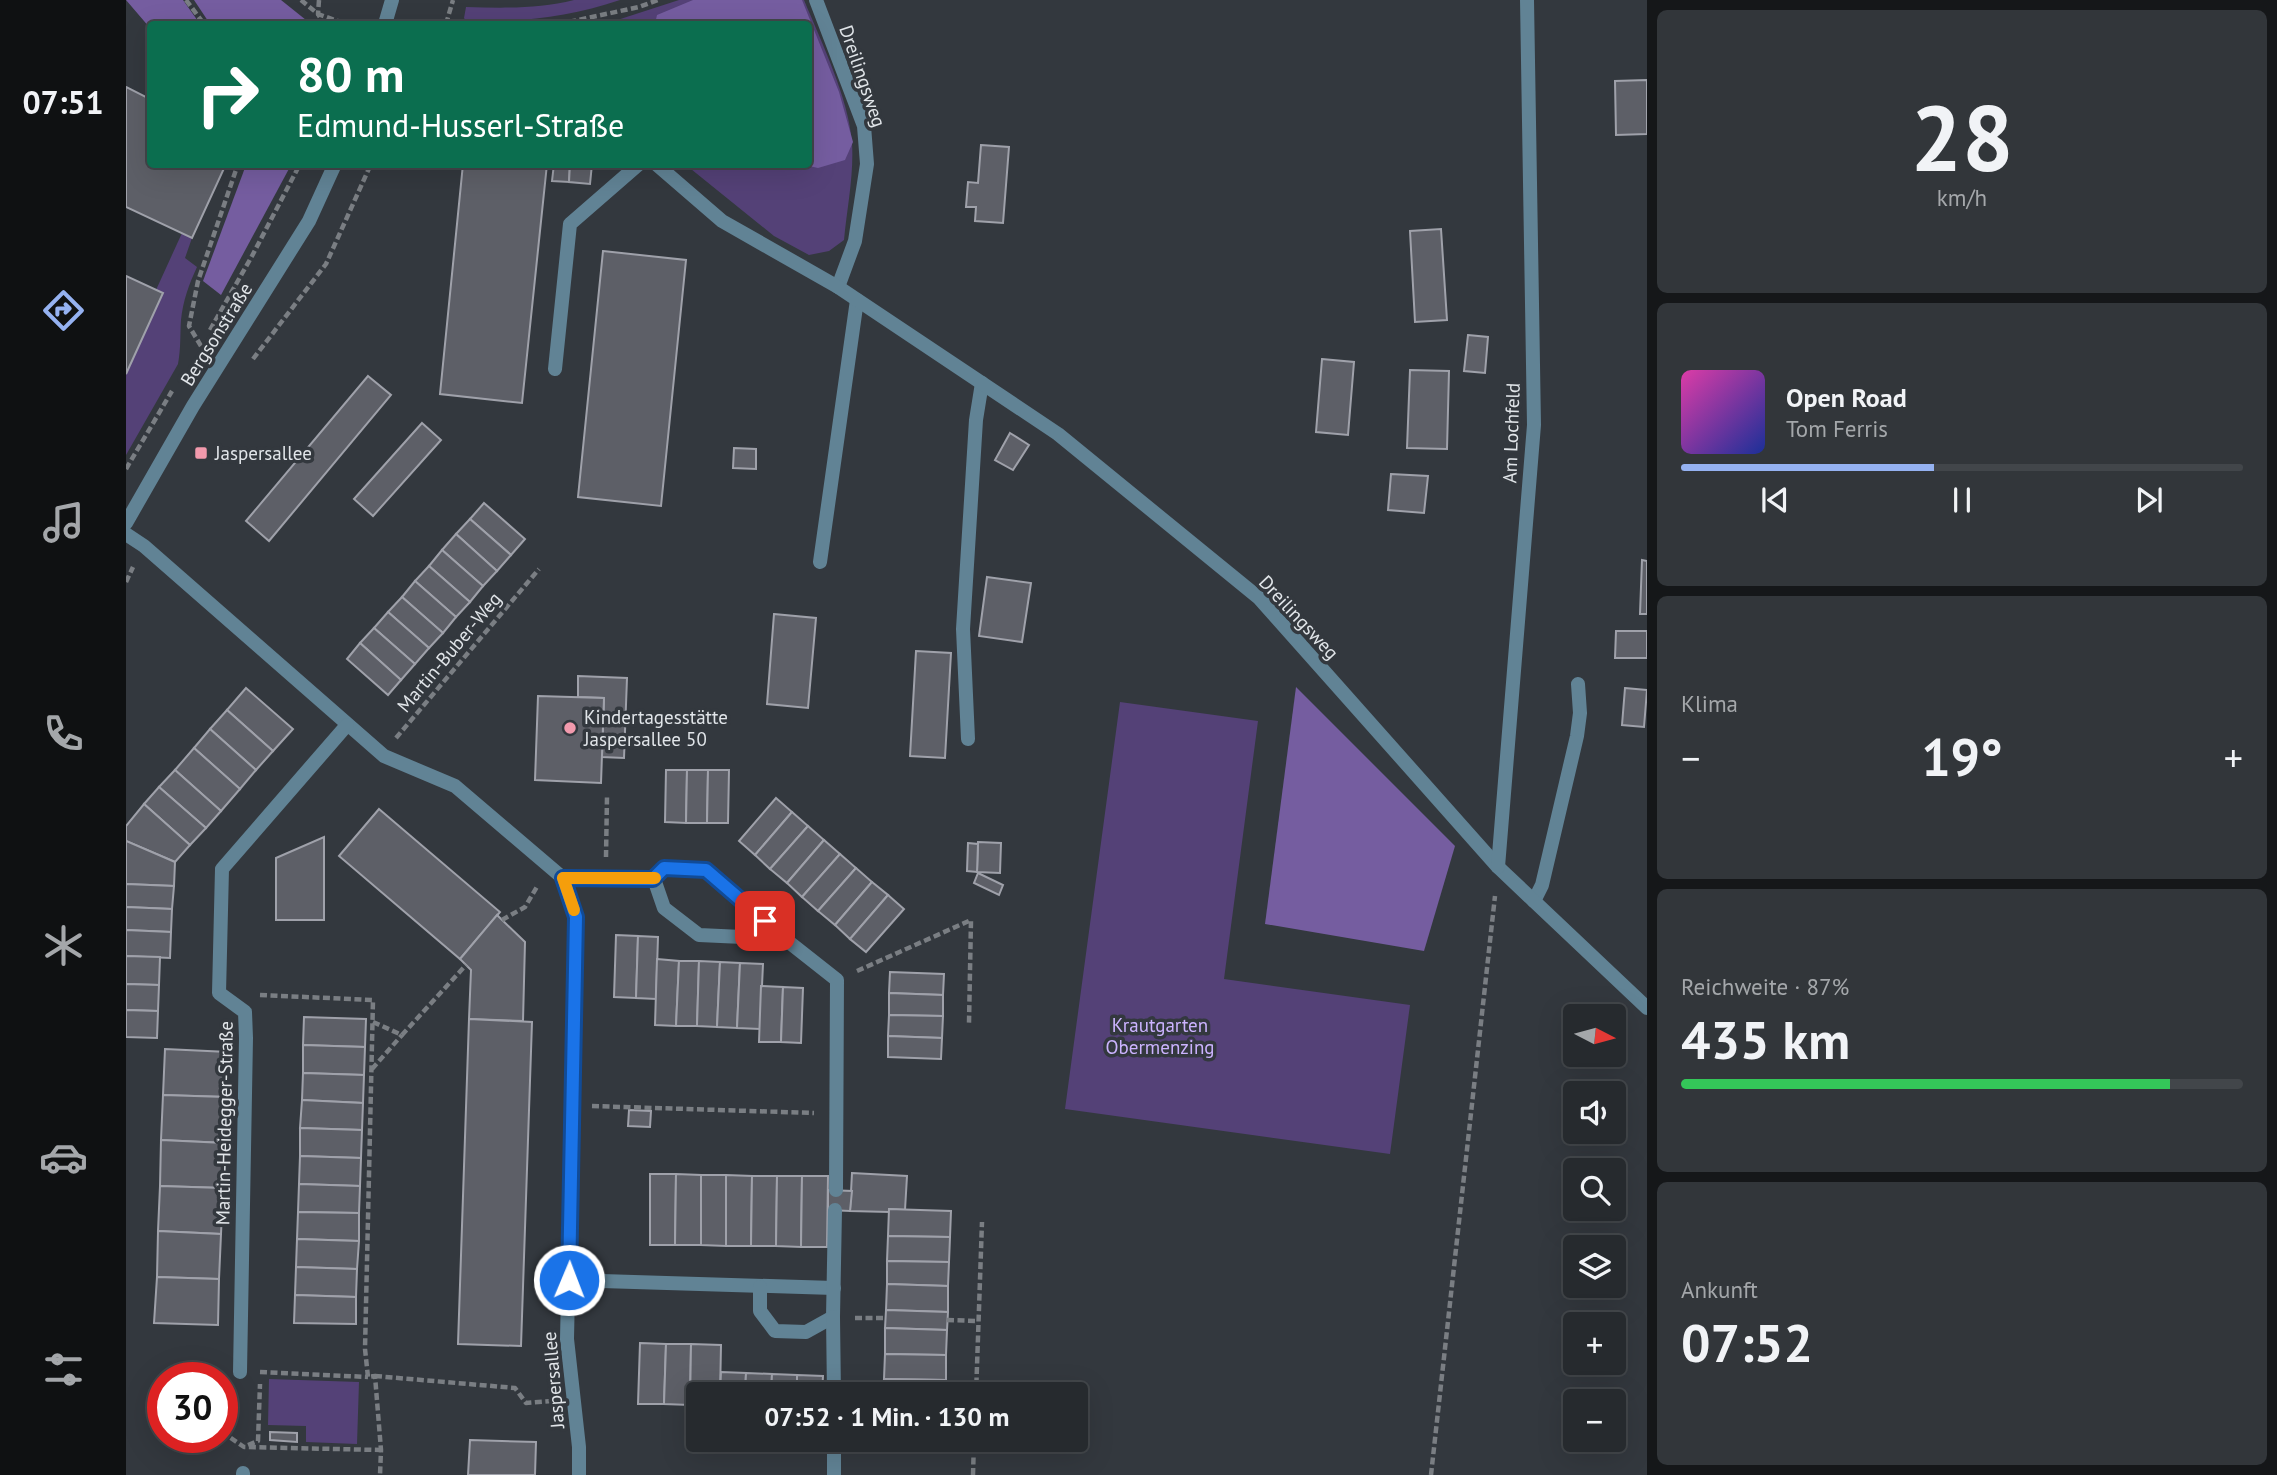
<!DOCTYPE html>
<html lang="de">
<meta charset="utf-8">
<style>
:root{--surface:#262a2e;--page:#32363a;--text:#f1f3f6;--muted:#a4a7aa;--line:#42464a;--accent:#95b2f1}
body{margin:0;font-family:"PT Sans",sans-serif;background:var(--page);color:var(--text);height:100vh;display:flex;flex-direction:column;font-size:26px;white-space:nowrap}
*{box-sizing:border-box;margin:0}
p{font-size:23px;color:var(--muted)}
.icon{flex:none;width:38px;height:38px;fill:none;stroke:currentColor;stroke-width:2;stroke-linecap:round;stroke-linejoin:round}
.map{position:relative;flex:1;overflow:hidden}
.drawer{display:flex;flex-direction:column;gap:10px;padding:10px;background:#151719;width:630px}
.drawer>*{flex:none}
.hud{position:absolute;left:21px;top:21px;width:665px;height:147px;border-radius:7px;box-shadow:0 7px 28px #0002,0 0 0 2px var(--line);background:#0b6e4f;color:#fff;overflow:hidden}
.needle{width:46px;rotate:96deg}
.tools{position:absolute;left:1437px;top:1004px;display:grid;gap:14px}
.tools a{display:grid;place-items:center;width:63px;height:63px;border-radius:7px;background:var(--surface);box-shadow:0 7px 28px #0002,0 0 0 2px var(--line);font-size:35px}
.speed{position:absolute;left:21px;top:1362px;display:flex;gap:14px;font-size:35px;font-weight:700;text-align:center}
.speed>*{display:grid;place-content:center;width:91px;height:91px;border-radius:50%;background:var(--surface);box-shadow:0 7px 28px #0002,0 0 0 2px var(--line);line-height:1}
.speed .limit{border:10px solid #d22;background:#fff;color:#111}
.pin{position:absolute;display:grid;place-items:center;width:60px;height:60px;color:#fff;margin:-30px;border-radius:14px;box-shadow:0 4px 10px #0006}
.me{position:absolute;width:77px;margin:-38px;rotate:1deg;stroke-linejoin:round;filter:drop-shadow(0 0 5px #0008)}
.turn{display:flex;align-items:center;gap:24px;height:147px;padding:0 35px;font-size:32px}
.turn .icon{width:91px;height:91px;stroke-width:2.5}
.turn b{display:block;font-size:49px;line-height:60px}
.big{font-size:52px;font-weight:600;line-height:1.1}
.drawer .tile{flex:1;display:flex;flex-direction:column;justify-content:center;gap:10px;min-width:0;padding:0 24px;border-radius:10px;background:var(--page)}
.drawer .dial{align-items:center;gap:0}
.dial b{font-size:91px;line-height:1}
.song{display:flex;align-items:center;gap:21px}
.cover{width:84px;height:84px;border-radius:10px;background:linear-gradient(135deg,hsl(320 70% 55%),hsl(230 70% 35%))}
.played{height:7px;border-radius:4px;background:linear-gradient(90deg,var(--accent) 45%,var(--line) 45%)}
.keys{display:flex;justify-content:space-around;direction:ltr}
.heat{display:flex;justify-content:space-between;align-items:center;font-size:38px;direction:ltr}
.charge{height:10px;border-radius:5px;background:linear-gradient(90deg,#34c759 87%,var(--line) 0)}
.trip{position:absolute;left:560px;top:1382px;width:402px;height:70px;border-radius:7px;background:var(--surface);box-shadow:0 7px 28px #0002,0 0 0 2px var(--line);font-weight:600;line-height:70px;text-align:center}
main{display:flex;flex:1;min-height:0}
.tab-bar{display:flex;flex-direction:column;width:126px;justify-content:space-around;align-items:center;background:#0f1112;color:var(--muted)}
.tab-bar .icon{width:49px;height:49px}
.tab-bar .on{color:var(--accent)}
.tab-bar b{font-size:32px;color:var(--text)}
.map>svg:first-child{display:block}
</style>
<main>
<nav class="tab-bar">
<b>07:51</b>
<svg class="icon on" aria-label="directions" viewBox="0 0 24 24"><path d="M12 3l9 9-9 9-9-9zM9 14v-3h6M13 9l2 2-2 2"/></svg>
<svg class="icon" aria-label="music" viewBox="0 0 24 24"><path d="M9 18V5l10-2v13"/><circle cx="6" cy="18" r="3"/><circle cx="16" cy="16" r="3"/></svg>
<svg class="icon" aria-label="phone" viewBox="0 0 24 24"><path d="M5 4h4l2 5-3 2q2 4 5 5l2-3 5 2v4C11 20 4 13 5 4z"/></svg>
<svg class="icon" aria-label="climate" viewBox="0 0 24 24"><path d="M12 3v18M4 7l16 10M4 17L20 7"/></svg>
<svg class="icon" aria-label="car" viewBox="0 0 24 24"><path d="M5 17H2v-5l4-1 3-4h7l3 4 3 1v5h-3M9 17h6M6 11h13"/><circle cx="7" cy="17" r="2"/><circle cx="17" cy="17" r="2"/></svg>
<svg class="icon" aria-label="filters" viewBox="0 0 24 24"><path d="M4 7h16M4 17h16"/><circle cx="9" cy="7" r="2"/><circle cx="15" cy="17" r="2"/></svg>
</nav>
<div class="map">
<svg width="1521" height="1475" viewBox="0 0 1521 1475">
<rect width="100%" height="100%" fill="#33383e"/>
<g fill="#544177">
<path d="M448 0H494C444 17 399 21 347 23L340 21 338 18 340 7C377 8 412 9 448 0Z"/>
<path d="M553 0H678C695 41 723 99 726 143 728 175 721 208 718 240L703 251 683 255 648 236 560 165 682 164V24H479Z"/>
<path d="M56 233 66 238 59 258 71 267C63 284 57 301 55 320 54 335 55 348 52 364L0 455V374L30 290Z"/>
<path d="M994 702 1132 721 1098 979 1284 1005 1264 1154 939 1109Z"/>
<path d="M143 1379 233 1382 231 1444 180 1442V1426L142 1425Z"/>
</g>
<g fill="#755da0">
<path d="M0 0H57L74 24H24V28Z"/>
<path d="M68 0H155L185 24H84Z"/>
<path d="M567 0H676L713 92 727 142 719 160 692 168 679 165 682 164V24H529L531 15Z"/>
<path d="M120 165H165L95 295 77 281Z"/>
<path d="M1170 687 1329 846 1298 951 1139 924Z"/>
</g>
<g fill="#5d5f67" stroke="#9fa1aa" stroke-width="2">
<path d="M1521 80V134L1490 135 1489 81Z"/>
<path d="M0 87 24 99V164H100L66 238 0 207Z"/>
<path d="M855 145 883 147 877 223 849 221 850 207H840L842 182 852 183Z"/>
<path d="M337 164H421L396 403 314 394Z"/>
<path d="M428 164H444L443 182 426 181Z"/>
<path d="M444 164H466L464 184 443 182Z"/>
<path d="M1315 229 1321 320 1289 322 1284 231Z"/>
<path d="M477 251 560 260 535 506 452 497Z"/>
<path d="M0 276 37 293 0 374Z"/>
<path d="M1342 335 1362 337 1359 373 1338 371Z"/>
<path d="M1196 359 1228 362 1222 435 1190 432Z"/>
<path d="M1284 370 1323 371 1321 449 1281 448Z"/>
<path d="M242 376 265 395 143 541 120 521Z"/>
<path d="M296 423 315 440 247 516 228 499Z"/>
<path d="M884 433 903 445 887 470 869 460Z"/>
<path d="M608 448 630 449V469L607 468Z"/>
<path d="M1265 474 1302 476 1298 513 1262 510Z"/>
<path d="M358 503 399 539 385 555 344 519Z"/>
<path d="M344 519 385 555 371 571 330 534Z"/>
<path d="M330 534 371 571 357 586 316 550Z"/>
<path d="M316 550 357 586 344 602 303 566Z"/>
<path d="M1516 560 1521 561V614H1514Z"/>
<path d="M303 566 344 602 330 617 289 581Z"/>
<path d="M861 577 905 583 896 642 853 636Z"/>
<path d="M289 581 330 617 317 633 276 597Z"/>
<path d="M276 597 317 633 303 648 262 612Z"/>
<path d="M262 612 303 648 289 664 248 628Z"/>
<path d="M648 614 690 618 682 708 641 704Z"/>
<path d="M248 628 289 664 275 680 234 643Z"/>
<path d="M1490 631H1521V658H1489Z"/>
<path d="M234 643 275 680 262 695 221 659Z"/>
<path d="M790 651 825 653 819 758 784 756Z"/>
<path d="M452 676 501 678 498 758 476 757 478 698 452 697Z"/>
<path d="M120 688 167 729 147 751 101 710Z"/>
<path d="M1499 688 1521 690 1518 727 1496 725Z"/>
<path d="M412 696 478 698 475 783 409 780Z"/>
<path d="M101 710 147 751 130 770 84 729Z"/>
<path d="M84 729 130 770 114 789 68 748Z"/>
<path d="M68 748 114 789 95 811 49 770Z"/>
<path d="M49 770 95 811 80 828 33 787Z"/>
<path d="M540 770H561L560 823 539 822Z"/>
<path d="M561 770H582L581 823H560Z"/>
<path d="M582 770H603L602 823H581Z"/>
<path d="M33 787 80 828 64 845 18 804Z"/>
<path d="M650 798 666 812 629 855 613 841Z"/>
<path d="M18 804 64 845 49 862 0 841V826Z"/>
<path d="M253 809 374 912 334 959 213 856Z"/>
<path d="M666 812 682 826 644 869 629 855Z"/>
<path d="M682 826 698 840 661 883 644 869Z"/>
<path d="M198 837V920H150V858Z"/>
<path d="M698 840 714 854 676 897 661 883Z"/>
<path d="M0 841 49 862 48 886 0 884Z"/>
<path d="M852 842 875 843 874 873 851 872Z"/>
<path d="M842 843 852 844 851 872 841 871Z"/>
<path d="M714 854 730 868 692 911 676 897Z"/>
<path d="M730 868 746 882 709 925 692 911Z"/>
<path d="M852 873 877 885 873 895 848 883Z"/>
<path d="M746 882 762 895 724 939 709 925Z"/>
<path d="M0 884 48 886 46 909 0 907Z"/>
<path d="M762 895 778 909 740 952 724 939Z"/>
<path d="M0 907 46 909 45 932 0 930Z"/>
<path d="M371 915 399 942 397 1021 343 1019 345 970 334 959Z"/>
<path d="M0 930 45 932 44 958 0 956Z"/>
<path d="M490 935 512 936 510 998 488 997Z"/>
<path d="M512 936 532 937 530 999 510 998Z"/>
<path d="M0 956 34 957 33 985 0 984Z"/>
<path d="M531 959 553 961 550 1026 529 1025Z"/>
<path d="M553 961H573L571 1026H550Z"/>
<path d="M573 961 594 962 591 1027 571 1026Z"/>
<path d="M594 962 614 963 611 1028 591 1027Z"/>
<path d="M614 963 637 964 634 1029 611 1028Z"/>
<path d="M764 972 818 974 817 995 763 993Z"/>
<path d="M0 984 33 985 32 1011 0 1010Z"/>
<path d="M635 986 657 987 655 1042H633Z"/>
<path d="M657 987 677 988 675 1043 655 1042Z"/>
<path d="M763 993 817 995V1016L763 1015Z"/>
<path d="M0 1010 32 1011 31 1038 0 1037Z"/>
<path d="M763 1015 817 1016 816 1038 762 1036Z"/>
<path d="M178 1017 240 1019 239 1047 177 1045Z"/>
<path d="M343 1019 406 1022 395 1346 332 1344Z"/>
<path d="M762 1036 816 1038 815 1059 762 1057Z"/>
<path d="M177 1045 239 1047 238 1075 177 1073Z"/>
<path d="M39 1049 102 1052 100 1097 37 1095Z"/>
<path d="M177 1073 238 1075 237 1103 176 1100Z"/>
<path d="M37 1095 100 1097 99 1143 35 1140Z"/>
<path d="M176 1100 237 1103 236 1130 174 1128Z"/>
<path d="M503 1110 525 1111 524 1127 502 1126Z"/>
<path d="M174 1128 236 1130 235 1158 174 1156Z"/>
<path d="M35 1140 99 1143 97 1188 34 1186Z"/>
<path d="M174 1156 235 1158 234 1186 173 1184Z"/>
<path d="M726 1173 781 1176 779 1210 763 1209V1212L724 1211Z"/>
<path d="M524 1174H550L549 1245H524Z"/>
<path d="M550 1174 575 1175V1245H549Z"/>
<path d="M575 1175H600V1246L575 1245Z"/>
<path d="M600 1175 626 1176 625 1246H600Z"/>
<path d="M626 1176H651L650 1246H625Z"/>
<path d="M651 1176H676L675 1247 650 1246Z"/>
<path d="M676 1176H702L701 1247H675Z"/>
<path d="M173 1184 234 1186 233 1213 172 1212Z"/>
<path d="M34 1186 97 1188 95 1234 32 1231Z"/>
<path d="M702 1190 726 1191 724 1211 702 1210Z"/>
<path d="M763 1209 825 1211 824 1237 762 1236Z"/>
<path d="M172 1212 233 1213V1241L171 1239Z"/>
<path d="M32 1231 95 1234 93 1279 31 1277Z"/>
<path d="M762 1236 824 1237 823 1262 761 1261Z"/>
<path d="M171 1239 233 1241 231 1269 170 1267Z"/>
<path d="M761 1261 823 1262 822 1286 761 1284Z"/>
<path d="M170 1267 231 1269 230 1297 169 1295Z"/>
<path d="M31 1277 93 1279 92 1325 28 1323Z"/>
<path d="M761 1284 822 1286V1312L760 1310Z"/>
<path d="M169 1295 230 1297V1324L168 1323Z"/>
<path d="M760 1310 822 1312 821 1330 759 1328Z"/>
<path d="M759 1328 821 1330 820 1355 759 1354Z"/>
<path d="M514 1343 540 1344 538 1404H512Z"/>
<path d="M540 1344H565L564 1405 538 1404Z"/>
<path d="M565 1344 595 1345 594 1395H572V1405H564Z"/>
<path d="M759 1354 820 1355V1380L758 1379Z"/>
<path d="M595 1372 620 1373 619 1395H594Z"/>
<path d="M620 1373 646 1374 645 1395H619Z"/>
<path d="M646 1374 671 1375V1395H645Z"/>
<path d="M671 1375 697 1376 696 1395H671Z"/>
<path d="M758 1379 820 1380 819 1395H757Z"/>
<path d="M144 1432 171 1433V1442L144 1440Z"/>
<path d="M344 1440 410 1442 409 1475H342Z"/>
</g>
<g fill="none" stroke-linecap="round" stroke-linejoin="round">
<g stroke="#7a7e83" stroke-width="4.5" stroke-dasharray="7 3.5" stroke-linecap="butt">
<path d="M60 0 78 24"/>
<path d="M175 0 192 14 220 24"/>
<path d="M193 0 192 14 198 24"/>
<path d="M320 24 327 0"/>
<path d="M433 24 513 7 532 0"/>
<path d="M84 330 126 256 174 164"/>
<path d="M75 346 63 326 72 281 112 164"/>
<path d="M127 359 200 264 245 164"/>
<path d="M0 469 46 391"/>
<path d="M0 582 7 567"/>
<path d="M270 738 413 569"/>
<path d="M480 857 481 797"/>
<path d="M376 920 399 907 412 885"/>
<path d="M731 971 845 920 843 1023"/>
<path d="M134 995 247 1000 239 1349 242 1377 249 1376 255 1450 254 1475"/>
<path d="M247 1022 276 1035 340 965"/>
<path d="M246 1069 276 1035"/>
<path d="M466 1106 688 1113"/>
<path d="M729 1318H760"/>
<path d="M821 1320 852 1321"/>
<path d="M134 1372 242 1377"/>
<path d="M249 1376 389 1388 400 1403 426 1401"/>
<path d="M850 1395 856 1222"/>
<path d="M96 1427 98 1389"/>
<path d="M96 1432 118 1447 255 1450"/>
<path d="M122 1445 132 1441 134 1384"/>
<path d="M847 1475 848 1440"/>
<path d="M1305 1475 1369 896"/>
</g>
<g stroke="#618395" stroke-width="14">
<path d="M429 369 444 224 513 164"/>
<path d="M694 562 731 300"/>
<path d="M842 739 837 629 850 420 856 383"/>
<path d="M1408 901 1416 885 1451 736 1454 713 1452 684"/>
</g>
<g stroke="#618395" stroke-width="14">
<path d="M690 0 738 126 741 164 729 241 712 287"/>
<path d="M530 164 596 221 712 287 932 434 1133 598 1372 867 1521 1008"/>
<path d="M0 534 18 546 258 756 329 786 437 878 450 917 441 1339 453 1447V1475"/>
<path d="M1372 867 1408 425 1401 0"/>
<path d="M437 878 528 879 538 868 580 870 659 939 573 935 538 908 528 879"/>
<path d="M659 939 711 980 710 1190"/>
<path d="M443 1280 708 1288"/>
<path d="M634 1287V1311L649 1331 680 1332 707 1317 709 1210"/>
<path d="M707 1317 708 1395"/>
<path d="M114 1372 120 1038 119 1012 93 993 96 869 221 725"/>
<path d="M708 1440V1475"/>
<path d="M117 1475V1473"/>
</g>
<g stroke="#618395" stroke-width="14">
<path d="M259 24 266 0"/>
<path d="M0 523 67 406 183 221 209 164"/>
</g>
</g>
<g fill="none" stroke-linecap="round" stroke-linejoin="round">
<g stroke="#114b97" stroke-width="18">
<path id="route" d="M443 1280 450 917 437 878 527 879 538 868 580 870 639 921"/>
</g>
<use href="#route" stroke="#1a73e8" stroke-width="12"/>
<path stroke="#f59e0b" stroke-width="12" d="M448 910 437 878H529"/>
</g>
<g fill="#f29aad" stroke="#33383e" stroke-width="2.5">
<rect x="68" y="446" width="14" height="14" rx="3.5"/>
<circle cx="444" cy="728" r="7"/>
</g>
<g text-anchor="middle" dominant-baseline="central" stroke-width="7" stroke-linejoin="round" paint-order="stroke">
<g font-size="19" fill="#e1e5e9" stroke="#33383e">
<text transform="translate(737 76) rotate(71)">Dreilingsweg</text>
<text transform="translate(90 334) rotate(-58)">Bergsonstraße</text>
<text transform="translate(1385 433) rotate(-88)">Am Lochfeld</text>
<text transform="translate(1173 617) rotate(47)">Dreilingsweg</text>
<text transform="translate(323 652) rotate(-50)">Martin-Buber-Weg</text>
<text transform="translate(98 1123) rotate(-89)">Martin-Heidegger-Straße</text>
<text transform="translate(427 1380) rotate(-95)">Jaspersallee</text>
</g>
<g font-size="19" fill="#e1e5e9" stroke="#33383e" text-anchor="start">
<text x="89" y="453">Jaspersallee</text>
<text x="458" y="717">Kindertagesstätte<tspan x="458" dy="22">Jaspersallee 50</tspan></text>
</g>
<g font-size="19" fill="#ccb3ff" stroke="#33383e">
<text x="1034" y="1025">Krautgarten<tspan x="1034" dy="22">Obermenzing</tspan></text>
</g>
</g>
</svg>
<div class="tools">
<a><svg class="needle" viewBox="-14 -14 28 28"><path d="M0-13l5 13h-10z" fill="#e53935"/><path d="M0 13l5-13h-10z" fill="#a4a7aa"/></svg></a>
<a><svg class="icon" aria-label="sound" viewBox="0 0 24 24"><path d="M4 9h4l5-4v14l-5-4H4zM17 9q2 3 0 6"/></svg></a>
<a><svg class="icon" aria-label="search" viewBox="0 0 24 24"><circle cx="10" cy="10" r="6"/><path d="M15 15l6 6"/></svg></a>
<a><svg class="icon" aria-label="layers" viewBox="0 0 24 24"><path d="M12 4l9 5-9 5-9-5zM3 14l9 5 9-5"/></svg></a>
<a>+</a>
<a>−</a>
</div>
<div class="speed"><div class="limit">30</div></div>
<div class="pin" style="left:639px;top:921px;background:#d93025"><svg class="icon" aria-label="arrive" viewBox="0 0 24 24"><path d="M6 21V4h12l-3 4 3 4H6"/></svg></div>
<svg class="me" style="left:443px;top:1280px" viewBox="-20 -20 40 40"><circle r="17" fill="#1a73e8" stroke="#fff" stroke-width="3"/><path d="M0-11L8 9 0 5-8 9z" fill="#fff"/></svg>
<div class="trip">07:52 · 1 Min. · 130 m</div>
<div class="hud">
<div class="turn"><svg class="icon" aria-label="right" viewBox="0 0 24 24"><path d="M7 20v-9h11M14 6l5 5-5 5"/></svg><div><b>80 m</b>Edmund-Husserl-Straße</div></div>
</div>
</div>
<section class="drawer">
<div class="tile dial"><b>28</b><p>km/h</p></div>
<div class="tile">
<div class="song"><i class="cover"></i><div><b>Open Road</b><p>Tom Ferris</p></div></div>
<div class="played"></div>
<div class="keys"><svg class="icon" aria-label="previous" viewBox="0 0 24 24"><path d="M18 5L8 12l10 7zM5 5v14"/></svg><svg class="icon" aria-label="pause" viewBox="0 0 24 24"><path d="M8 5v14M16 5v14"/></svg><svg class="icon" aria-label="next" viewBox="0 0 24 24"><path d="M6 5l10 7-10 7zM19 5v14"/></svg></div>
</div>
<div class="tile"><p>Klima</p>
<div class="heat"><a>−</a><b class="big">19°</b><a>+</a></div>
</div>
<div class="tile"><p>Reichweite · 87%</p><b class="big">435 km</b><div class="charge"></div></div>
<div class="tile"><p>Ankunft</p><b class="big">07:52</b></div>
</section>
</main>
